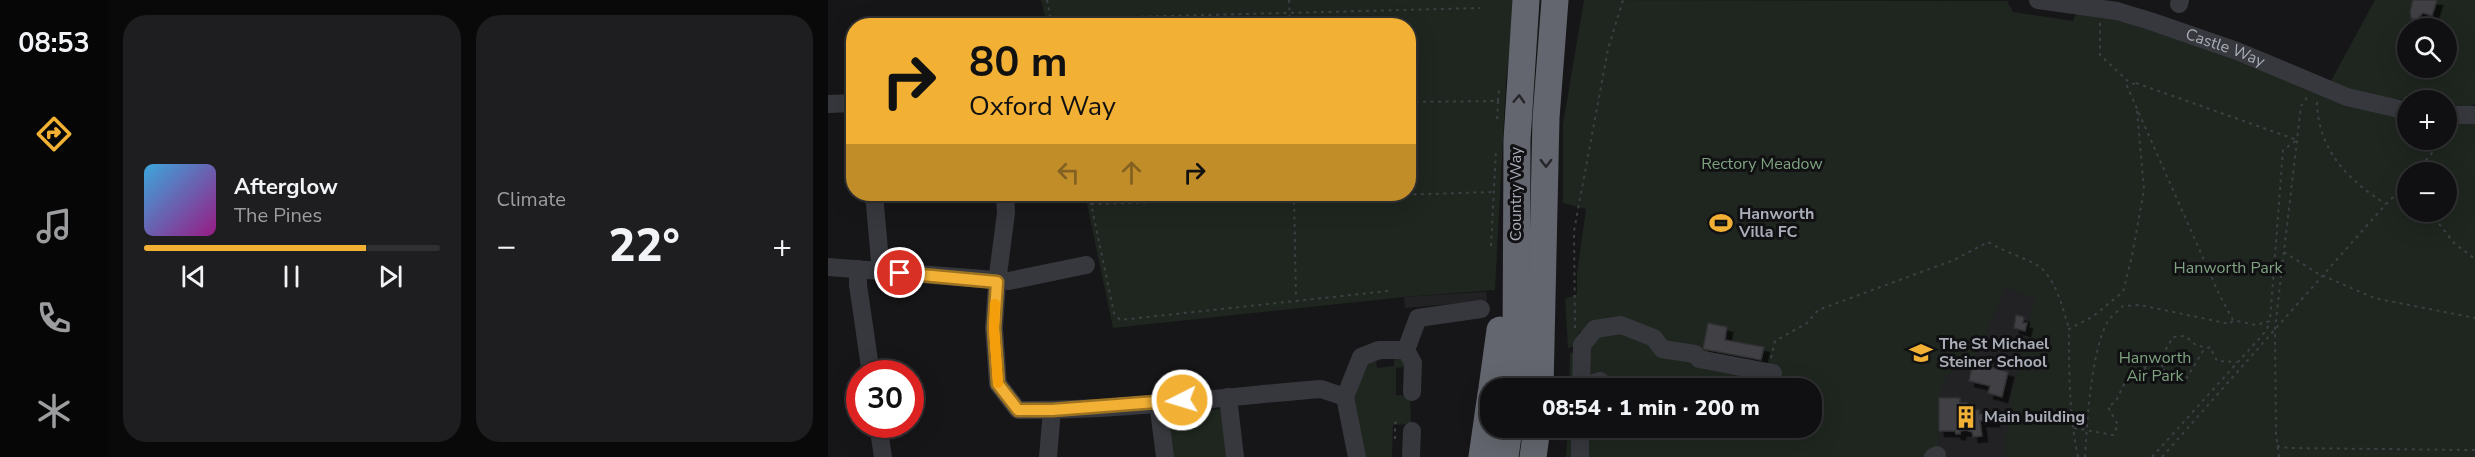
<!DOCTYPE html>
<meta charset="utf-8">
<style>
:root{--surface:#101012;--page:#1e1e20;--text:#f1f3f6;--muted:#9c9d9f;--line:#303032;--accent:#f2b134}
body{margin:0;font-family:"Nunito Sans",sans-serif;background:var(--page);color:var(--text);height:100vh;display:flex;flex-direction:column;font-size:22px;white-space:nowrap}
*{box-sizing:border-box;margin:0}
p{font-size:20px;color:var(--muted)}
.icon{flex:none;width:33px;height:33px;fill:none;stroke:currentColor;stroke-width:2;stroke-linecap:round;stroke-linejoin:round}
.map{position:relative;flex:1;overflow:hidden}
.details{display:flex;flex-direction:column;gap:15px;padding:15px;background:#09090a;width:720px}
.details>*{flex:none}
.hud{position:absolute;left:18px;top:18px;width:570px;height:183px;border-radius:24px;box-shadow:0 6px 24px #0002,0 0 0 2px var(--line);background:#f2b134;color:#111;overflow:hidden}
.controls{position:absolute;left:1569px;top:18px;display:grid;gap:12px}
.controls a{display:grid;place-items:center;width:60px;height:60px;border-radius:50%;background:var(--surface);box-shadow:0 6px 24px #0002,0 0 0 2px var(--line);font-size:30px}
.speed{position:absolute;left:18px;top:360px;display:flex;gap:12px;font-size:30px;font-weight:700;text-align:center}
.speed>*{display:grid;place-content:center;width:78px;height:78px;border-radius:50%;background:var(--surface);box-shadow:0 6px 24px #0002,0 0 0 2px var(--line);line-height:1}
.speed .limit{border:9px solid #d22;background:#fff;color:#111}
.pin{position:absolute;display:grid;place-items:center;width:51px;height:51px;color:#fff;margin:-26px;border:3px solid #fff;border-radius:50%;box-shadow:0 2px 6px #0007}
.me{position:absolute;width:66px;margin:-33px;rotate:265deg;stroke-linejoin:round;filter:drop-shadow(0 0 4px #0008)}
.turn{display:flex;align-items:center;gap:21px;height:126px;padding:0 24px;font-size:27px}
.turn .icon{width:78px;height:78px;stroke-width:2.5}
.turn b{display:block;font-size:42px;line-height:51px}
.lanes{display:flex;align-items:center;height:57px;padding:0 24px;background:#0003;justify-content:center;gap:30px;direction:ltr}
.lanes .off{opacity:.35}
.big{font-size:45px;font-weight:800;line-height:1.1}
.details .card{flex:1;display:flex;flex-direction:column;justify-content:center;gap:9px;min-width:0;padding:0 21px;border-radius:24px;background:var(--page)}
.song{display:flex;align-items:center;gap:18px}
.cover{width:72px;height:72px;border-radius:9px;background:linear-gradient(135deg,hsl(200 70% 55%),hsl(310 70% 35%))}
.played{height:6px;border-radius:3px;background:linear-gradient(90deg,var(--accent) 75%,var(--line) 75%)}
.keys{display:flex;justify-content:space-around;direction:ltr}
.heat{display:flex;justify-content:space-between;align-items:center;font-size:33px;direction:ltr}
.details .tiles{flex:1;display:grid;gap:15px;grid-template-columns:repeat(2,1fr)}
.trip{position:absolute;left:652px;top:378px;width:342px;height:60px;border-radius:24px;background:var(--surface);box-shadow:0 6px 24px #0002,0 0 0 2px var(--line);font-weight:800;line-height:60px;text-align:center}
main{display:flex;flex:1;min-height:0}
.dock{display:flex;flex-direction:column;width:108px;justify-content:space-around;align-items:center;background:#060607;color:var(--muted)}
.dock .icon{width:42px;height:42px}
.dock .active{color:var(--accent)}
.dock b{font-size:27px;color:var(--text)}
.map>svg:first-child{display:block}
</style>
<main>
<nav class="dock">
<b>08:53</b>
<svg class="icon active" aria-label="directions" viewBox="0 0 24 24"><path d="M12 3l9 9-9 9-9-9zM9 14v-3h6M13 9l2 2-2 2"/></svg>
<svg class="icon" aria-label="music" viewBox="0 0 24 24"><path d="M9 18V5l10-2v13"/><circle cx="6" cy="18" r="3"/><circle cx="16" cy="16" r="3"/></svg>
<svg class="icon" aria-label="phone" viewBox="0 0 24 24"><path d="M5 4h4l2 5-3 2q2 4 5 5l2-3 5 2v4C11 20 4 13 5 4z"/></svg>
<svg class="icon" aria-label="climate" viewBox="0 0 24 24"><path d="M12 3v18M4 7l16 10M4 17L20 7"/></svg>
</nav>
<section class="details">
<div class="tiles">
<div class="card">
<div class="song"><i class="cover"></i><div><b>Afterglow</b><p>The Pines</p></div></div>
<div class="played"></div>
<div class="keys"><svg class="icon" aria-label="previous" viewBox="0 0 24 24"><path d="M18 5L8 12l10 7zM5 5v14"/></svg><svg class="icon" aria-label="pause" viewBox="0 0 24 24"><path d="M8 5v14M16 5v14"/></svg><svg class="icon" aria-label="next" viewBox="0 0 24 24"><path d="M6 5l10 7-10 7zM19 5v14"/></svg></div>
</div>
<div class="card"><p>Climate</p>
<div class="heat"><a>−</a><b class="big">22°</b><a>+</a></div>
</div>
</div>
</section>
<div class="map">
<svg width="1647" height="457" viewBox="0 0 1647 457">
<defs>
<filter id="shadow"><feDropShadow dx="5.5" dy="5.5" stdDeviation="0" flood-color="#0009"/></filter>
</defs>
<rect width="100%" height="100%" fill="#161618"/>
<g fill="#222225">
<path d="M1155 258 1213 296 1196 457H1002L984 428V388H970Z"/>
<path d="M658 292 659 301 577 308 576 297Z"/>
</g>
<g fill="#1e261f" fill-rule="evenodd">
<path d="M213 0H688L678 82 667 290 576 297 285 328 257 194H580V26L219 25Z"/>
<path d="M756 0 1179 1 1185 12 1245 21 1248 14H1273L1579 116 1580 140H1618L1619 120 1647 116V457H1177L1180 413 1207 298 1178 287 1145 362 1138 360C1132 366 1121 373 1117 380 1108 394 1111 436 1109 455L1105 457H738L740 428H984V388H741L742 353 756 351V331L751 332 749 346 740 348 737 299 749 294V273L758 209 735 203V124ZM1580 172H1618V212H1580Z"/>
<path d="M1547 0H1647V104L1639 108 1619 105 1618 100C1581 101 1537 99 1503 81ZM1580 28H1618V68H1580Z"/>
<path d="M567 354 576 358 578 367 568 368V395L582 396 583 424 565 425 564 457H537L525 395 540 361 547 357 549 368 566 366Z"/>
<path d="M394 409 398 457H345L341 413Z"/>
</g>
<g fill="#404145" stroke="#303034" stroke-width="1.5" filter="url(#shadow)">
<path d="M1585 0H1609L1604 16 1595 13 1588 21 1583 18 1582 12Z"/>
<path d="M1188 315 1196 317 1195 323H1199L1197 331 1186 328Z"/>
<path d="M880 323 899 327 897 340 936 347 933 360 875 349Z"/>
<path d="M1145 362 1180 372 1174 397 1160 393 1162 386 1141 381Z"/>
<path d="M1111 398H1132V403H1139L1138 410H1151V414H1166V421H1152L1154 436 1145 437 1144 432 1138 430 1132 431V434H1128L1127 431H1111Z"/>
</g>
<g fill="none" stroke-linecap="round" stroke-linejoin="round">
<g stroke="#3d3f44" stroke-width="2" stroke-dasharray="3 4.5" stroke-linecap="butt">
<path d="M219 0 224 26"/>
<path d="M461 0 462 26"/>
<path d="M223 19 652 8"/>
<path d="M1272 23V55L1303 84"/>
<path d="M1308 83 1469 140 1455 150 1442 321 1428 325 1405 320 1391 294 1299 86Z"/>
<path d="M670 101 671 89"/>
<path d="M580 102 670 101 669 123"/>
<path d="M1489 102C1490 149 1519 180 1558 204"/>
<path d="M1618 136 1623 131"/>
<path d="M1588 172 1615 140"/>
<path d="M261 194 286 313 292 320 560 291"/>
<path d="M466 194 468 299"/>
<path d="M263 204 666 192"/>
<path d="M1602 212 1626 243 1647 259"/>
<path d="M663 246 668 150"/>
<path d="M1456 252 1489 273 1546 298 1647 318"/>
<path d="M747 328 746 231 780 49 795 0"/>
<path d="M943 358 947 341 979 323 990 310 1126 260 1160 242C1175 251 1192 256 1207 264 1227 274 1235 309 1241 329"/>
<path d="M1317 367 1321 362 1329 359 1335 367"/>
<path d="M1336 372 1337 351 1345 337 1357 336 1369 346 1379 347"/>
<path d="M1246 428 1285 435 1290 425 1280 407 1288 401 1302 372 1317 368 1319 376 1328 378 1336 372 1358 379 1375 351 1382 347 1389 361 1409 362"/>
<path d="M567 439V423L571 421"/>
<path d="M1449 446 1461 448 1647 450"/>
<path d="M1250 457C1241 415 1241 372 1241 329L1264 317 1295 292 1304 256 1316 190 1309 110"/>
<path d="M1257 457C1259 422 1263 353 1279 323 1282 317 1290 311 1295 306L1312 305 1402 324 1405 320"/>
<path d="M1324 457 1438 331 1442 321"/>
<path d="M1334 457 1558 204 1580 183"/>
<path d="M1451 457 1448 435 1447 328 1473 106 1480 96"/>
</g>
<g stroke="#37383d" stroke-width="18">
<path id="s1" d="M1210 0 1289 11 1322 21 1409 51 1519 97 1580 111"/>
<path d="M1351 4 1352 0"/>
<path d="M0 104 26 103"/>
<path d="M1618 115H1647"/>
<path d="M46 194 53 272"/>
<path d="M177 194 178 213 169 282 166 328 170 384 190 410C291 411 392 397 493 389L517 397 529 457"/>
<path d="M0 267 181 281 258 265"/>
<path d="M30 269V285L43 374"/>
<path d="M578 350 590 318 653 309"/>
<path d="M753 388 754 345 767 329 793 325 826 338 834 349 867 354 871 359 945 373"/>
<path d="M753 388 772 381"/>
<path d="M400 397 407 457"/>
<path d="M517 397 533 357 551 350H578L585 363 584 392"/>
<path d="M330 402 337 457"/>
<path d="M50 424 55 457"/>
<path d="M220 457 224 410"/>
<path d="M583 457 584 431"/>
<path d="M752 457V428"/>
<path d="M1105 457 1109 455"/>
</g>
<g stroke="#63666e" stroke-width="27">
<path d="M664 388 672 330"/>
<path d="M685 388 688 342 689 140 698 0"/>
<path d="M712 388 718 118 727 0"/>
<path d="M654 457 663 394"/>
<path d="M677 457 681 428"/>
<path d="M705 457 709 428"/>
</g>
</g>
<defs><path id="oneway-chevron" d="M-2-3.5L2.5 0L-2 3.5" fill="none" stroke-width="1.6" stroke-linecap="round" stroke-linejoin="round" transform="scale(1.5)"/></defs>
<g stroke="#26262a">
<use href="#oneway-chevron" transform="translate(691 99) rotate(-87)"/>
<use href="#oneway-chevron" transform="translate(718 163) rotate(90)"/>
</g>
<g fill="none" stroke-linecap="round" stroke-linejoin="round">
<g stroke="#9d7322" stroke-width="15">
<path id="route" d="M72 273 169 282 166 328 170 384 190 410H224L354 400"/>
</g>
<use href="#route" stroke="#f2b134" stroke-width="10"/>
<path stroke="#f59e0b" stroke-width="10" d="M167 304 166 328 170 383"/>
</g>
<defs>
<g id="stadium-bare" transform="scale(1.8)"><path d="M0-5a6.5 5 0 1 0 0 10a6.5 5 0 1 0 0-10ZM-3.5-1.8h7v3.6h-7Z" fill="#f2b134" stroke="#111113" stroke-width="2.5" paint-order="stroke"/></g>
<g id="school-bare" transform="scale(1.8)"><path d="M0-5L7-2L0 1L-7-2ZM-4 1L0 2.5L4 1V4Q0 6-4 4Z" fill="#f2b134" stroke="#111113" stroke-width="2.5" paint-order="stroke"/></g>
<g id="building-bare" transform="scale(1.8)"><path d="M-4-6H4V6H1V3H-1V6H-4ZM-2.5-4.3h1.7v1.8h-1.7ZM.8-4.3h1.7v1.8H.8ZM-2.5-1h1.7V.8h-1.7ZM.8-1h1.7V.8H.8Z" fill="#f2b134" stroke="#111113" stroke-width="2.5" paint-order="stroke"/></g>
</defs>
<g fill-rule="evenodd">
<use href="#stadium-bare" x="893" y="223"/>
<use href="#school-bare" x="1093" y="353"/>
<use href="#building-bare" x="1138" y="417"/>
</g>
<g text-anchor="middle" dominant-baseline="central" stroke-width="6" stroke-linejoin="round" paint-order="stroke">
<g font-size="16" fill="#a8adb8" stroke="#111113">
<text stroke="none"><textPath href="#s1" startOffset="194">Castle Way</textPath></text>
<text transform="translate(688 194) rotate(-90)">Country Way</text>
</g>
<g font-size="16" fill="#7fa381" stroke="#111113">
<text x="934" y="164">Rectory Meadow</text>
<text x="1400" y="268">Hanworth Park</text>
<text x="1327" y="358">Hanworth<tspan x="1327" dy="18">Air Park</tspan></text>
</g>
<g font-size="16" font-weight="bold" fill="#a8adb8" stroke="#111113" text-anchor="start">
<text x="911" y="214">Hanworth<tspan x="911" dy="18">Villa FC</tspan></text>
<text x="1111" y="344">The St Michael<tspan x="1111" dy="18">Steiner School</tspan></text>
<text x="1156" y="417">Main building</text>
</g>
</g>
</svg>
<div class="controls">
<a><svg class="icon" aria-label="search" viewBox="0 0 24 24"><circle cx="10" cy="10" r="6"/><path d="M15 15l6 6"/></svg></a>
<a>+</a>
<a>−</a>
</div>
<div class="speed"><div class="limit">30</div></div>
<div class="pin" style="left:72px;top:273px;background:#d93025"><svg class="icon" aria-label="arrive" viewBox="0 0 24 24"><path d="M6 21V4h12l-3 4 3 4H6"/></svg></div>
<svg class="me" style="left:354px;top:400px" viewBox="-20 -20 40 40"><circle r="17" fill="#f2b134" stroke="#fff" stroke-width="3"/><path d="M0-11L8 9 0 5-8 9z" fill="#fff"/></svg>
<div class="trip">08:54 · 1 min · 200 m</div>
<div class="hud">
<div class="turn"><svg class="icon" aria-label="right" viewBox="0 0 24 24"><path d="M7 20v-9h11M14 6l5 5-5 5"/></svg><div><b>80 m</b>Oxford Way</div></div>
<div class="lanes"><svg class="icon off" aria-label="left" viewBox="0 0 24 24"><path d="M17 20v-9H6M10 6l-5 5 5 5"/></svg><svg class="icon off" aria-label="ahead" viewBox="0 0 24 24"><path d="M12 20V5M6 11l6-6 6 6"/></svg><svg class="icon" aria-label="right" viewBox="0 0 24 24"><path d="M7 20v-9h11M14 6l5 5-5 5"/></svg></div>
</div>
</div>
</main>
